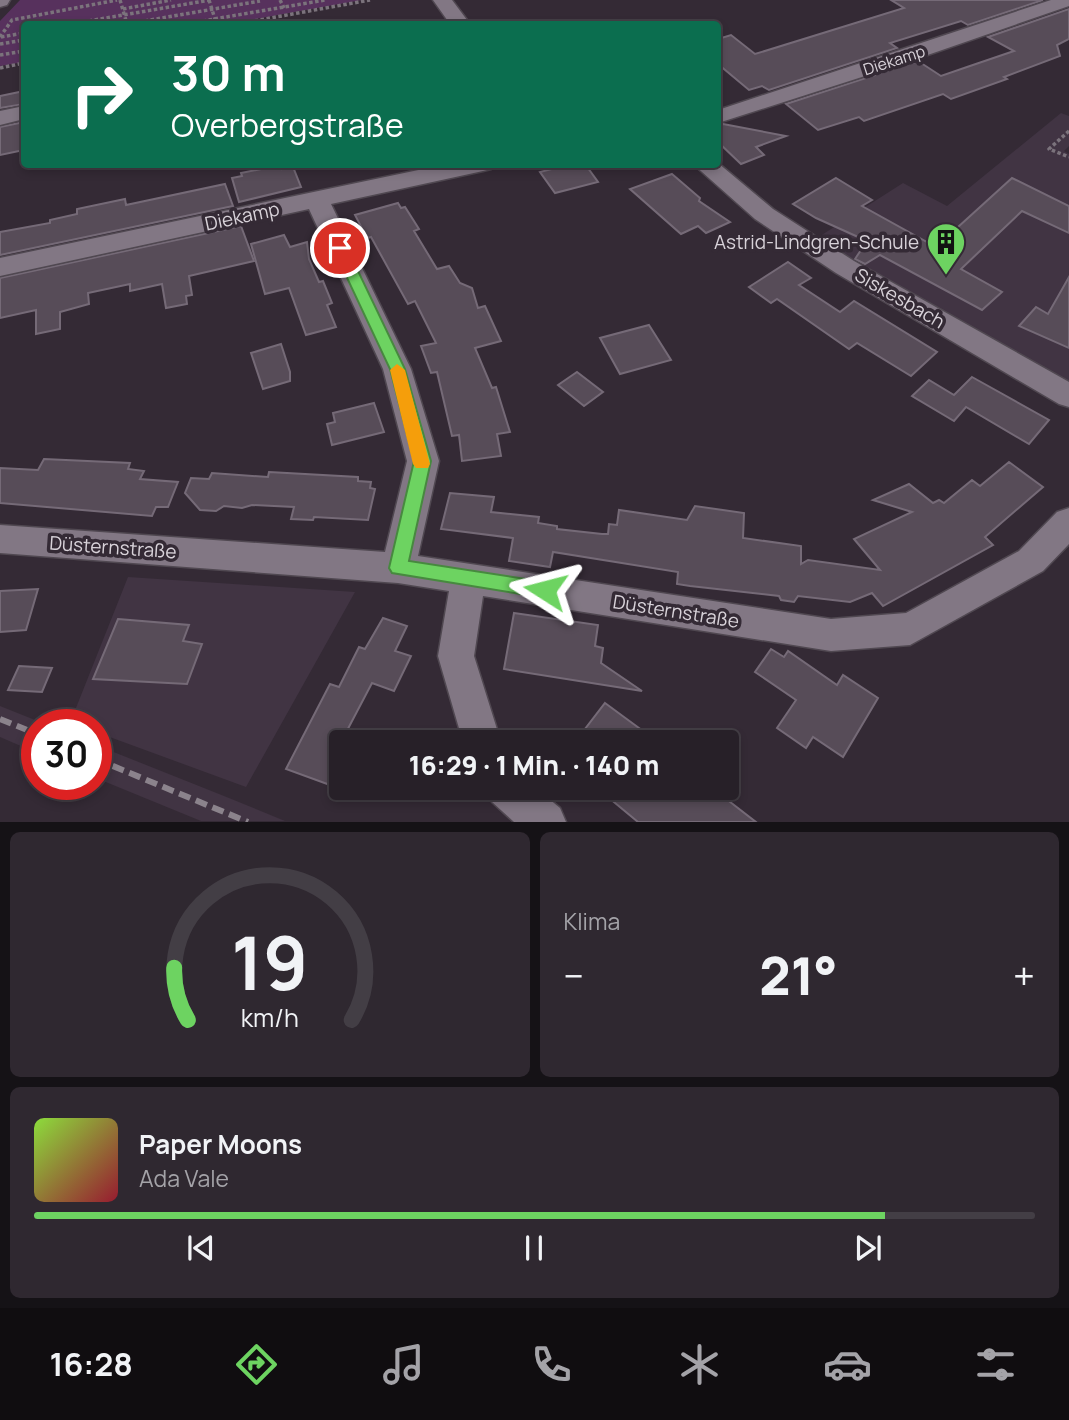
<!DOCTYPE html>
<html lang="de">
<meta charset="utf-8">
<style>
:root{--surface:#272028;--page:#2f2830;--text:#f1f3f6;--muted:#a4a3a8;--line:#433e45;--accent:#6dd361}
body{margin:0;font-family:Manrope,sans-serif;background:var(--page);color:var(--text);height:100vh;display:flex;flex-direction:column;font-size:26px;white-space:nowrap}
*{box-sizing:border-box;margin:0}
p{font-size:23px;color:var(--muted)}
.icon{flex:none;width:38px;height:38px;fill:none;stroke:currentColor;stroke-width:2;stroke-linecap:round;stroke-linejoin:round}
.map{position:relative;height:822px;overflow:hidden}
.side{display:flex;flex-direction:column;gap:10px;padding:10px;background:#151216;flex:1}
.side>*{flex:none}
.top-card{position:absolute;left:21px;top:21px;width:700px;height:147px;border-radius:7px;box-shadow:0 4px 10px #0003,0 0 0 2px var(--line);background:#0b6e4f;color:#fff;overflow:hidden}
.speed{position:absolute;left:21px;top:709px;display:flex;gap:14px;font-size:35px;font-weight:700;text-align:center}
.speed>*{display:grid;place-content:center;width:91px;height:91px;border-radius:50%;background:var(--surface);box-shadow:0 4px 10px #0003,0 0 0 2px var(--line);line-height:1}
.speed .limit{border:10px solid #d22;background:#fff;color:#111}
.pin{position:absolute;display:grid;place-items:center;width:60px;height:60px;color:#fff;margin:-30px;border:4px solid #fff;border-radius:50%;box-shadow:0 2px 7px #0007}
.me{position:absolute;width:77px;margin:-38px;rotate:279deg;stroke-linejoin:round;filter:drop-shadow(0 0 5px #0008)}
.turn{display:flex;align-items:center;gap:24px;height:147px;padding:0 35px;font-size:32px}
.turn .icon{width:91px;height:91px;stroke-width:2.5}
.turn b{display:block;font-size:49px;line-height:60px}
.big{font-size:52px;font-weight:800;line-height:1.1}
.side .tile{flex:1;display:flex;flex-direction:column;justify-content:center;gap:10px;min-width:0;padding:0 24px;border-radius:10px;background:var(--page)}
.side .dial{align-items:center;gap:0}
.dial svg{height:182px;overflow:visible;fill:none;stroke:var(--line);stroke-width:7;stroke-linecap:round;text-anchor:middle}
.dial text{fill:var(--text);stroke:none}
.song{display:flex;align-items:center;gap:21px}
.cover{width:84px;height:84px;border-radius:10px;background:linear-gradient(135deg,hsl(90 70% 55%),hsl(350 70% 35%))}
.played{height:7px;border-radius:4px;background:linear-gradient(90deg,var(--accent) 85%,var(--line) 85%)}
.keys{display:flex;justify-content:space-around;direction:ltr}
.heat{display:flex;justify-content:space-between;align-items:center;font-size:38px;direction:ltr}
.side .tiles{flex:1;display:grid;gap:10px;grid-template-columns:1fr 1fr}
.tile:last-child{grid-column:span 2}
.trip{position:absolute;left:329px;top:730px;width:410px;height:70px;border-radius:7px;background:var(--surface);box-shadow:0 4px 10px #0003,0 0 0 2px var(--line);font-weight:800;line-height:70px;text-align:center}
.dock{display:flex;height:112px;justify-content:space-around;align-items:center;background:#100d10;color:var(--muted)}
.dock .icon{width:49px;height:49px}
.dock .current{color:var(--accent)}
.dock b{font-size:32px;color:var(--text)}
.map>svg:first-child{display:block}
</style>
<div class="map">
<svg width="1069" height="822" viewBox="0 0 1069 822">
<rect width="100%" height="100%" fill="#342a35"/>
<g fill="#413443">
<path d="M1061 113 1069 116V146L1064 151 1069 154V384L817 238 903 183 947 206Z"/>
<path d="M128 577 355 592 246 787 96 732V724L70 723Z"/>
<path d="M0 706 45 724H37V753L0 737Z"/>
<path d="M96 745 224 796 285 821H201L96 778Z"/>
</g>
<path fill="#57315d" d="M20 0H362L227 24H24V62L0 66V21Z"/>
<g fill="#574c58" stroke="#756a77" stroke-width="2">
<path d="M891 0H1043L968 25 961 21 890 43 897 48 769 90 762 86 749 90 718 64V39L731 35 755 54 904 8Z"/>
<path d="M1069 9V39L1057 45 1060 56 1004 77 1007 79 951 99 943 94 864 121 859 117 818 130 786 104 918 61 941 76 967 67 1014 51 988 37Z"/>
<path d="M24 91V104L0 108V96Z"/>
<path d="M24 122V150L0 155V127Z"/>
<path d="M723 124 786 136 756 147 764 155 741 164 718 142V125Z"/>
<path d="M571 164H585L598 182 555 193 540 172Z"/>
<path d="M281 165 282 169 293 167 301 187 239 202 232 178 242 176 241 173Z"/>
<path d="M672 174 700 198 699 201 730 222 706 233 698 226 681 234 630 189Z"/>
<path d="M836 178 872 200 862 206 936 247 1012 178 1069 206V233L1022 211 961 269 1002 292 982 310 880 255 865 264 855 259 867 241 816 218 793 204Z"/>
<path d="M225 184 233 206 0 255V232L50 223V220L77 214V209L125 199 126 205Z"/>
<path d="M398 203 401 208 405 207 419 229 414 231 437 269 449 266 460 283 472 288 478 308 485 306 501 341 475 348 492 388 496 387 510 432 497 434 501 456 462 461 459 435 452 436 437 372 431 373 421 346 436 343 415 301 408 304 371 237 367 238 355 215Z"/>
<path d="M241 226 254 261 189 276 192 295 186 296 187 304 166 308 162 284 130 291V284L88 293 89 304 60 312V329L36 334V310L0 318V278Z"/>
<path d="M284 235 290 247 307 242 309 259 319 282 323 281 332 303 327 305 336 327 306 335 289 288 265 294 251 244Z"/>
<path d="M788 262 811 278 799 285 840 312 854 301 937 352 911 376 857 343 849 349 777 299 771 303 749 287Z"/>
<path d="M1069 277V348L1019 326 1036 307 1048 314Z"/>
<path d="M649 325 671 360 620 374 600 338Z"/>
<path d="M281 344 290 372V381L263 389 251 353Z"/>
<path d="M577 372 603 392 584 406 558 385Z"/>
<path d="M972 377 1049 420 1029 444 966 407 954 421 912 396 929 380 954 395Z"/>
<path d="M374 403 384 432 332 445 327 424 335 422 333 413Z"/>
<path d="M44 459 130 463 128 469 144 471 140 479 178 482 168 507H156L152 516 0 503V468L38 470Z"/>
<path d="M1009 462 1043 487 985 537 993 545 883 606 872 593 850 602 798 596 794 602 781 600 779 596 690 586 677 584 678 572 553 552 550 567 509 561 513 538 441 529 450 493 494 497 491 512 539 517 538 523 557 526V529L602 534H608L609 524 617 525 619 510 687 520 695 506 744 513 743 538 801 546V564L808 560 880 570 854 539 912 512 873 500 909 484 933 503 939 500 944 503 972 480 980 486Z"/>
<path d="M269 472 358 477V481L371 482 370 488 375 489 368 520 314 517 313 520 291 519 294 507 252 505 242 508 224 506 216 511 200 510 185 493 191 478 209 479 212 473 268 477Z"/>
<path d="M38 589 26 630 0 632V591Z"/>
<path d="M514 613 598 625 595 646 603 648 601 663 642 691 504 669Z"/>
<path d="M383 618 407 626 395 651 411 656 394 691 372 683 341 742V789L286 769 330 684 339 687 359 647 365 649Z"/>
<path d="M118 619 189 625 183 641 202 644 187 684 93 679Z"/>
<path d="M771 649 784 657 788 651 837 685 843 675 878 698 843 757 813 737 806 748 777 728 796 700 755 672Z"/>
<path d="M19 666 52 668 42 692 8 690Z"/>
<path d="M605 703 624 717 658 742H575Z"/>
<path d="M597 788H712L756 822H638Z"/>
</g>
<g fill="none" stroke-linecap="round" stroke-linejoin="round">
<g stroke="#504851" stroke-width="3">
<g id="minor">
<path d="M0 0H10L7 5 0 7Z"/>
<path d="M433 0H452L470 24H450Z"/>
<path d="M1051 0H1069V6L890 68 718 123V110Z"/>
<path d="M24 106V119L0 125V111Z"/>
<path d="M718 163 773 209 854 261 1069 382V407L1059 404 836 273 755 219 693 164Z"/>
<path d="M447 164H494L491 169 483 171 331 204 411 369 439 461 418 556 831 619 906 613 1019 551 1057 512 1069 508V544L1043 571 910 645 831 651 483 596 474 656 501 742H463L438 656 449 591 398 583 0 553V525L385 552 407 461 383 369 309 209 0 276V258Z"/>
<path d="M486 788H536L560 808 566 822H514L492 802Z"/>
</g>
</g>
<g stroke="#7b737c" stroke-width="3.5" stroke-dasharray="3.5 2.5" stroke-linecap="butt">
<path d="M120 0 127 24"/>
<path d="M209 0 215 19"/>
<path d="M280 0 284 8"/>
<path d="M123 9 171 0"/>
<path d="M71 24 210 0"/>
<path d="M127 24 260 1"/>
<path d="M185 24 325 0"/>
<path d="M237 24 370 0"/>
<path d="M0 37 12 20 117 0"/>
<path d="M1 37 24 33"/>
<path d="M0 44 24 40"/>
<path d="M0 55 24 51"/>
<path d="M0 68 24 63"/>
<path d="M1069 131 1049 149 1069 157"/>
</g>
<use href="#minor" fill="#827784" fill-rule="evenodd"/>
<g stroke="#8b838c" stroke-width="6" stroke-dasharray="12 6" stroke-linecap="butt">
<path d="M0 719 37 734"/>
<path d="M96 759 248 822"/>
</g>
</g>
<path fill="#6dd361" stroke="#47893f" stroke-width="2" d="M340 244 347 248 405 369 431 461 409 561 545 582 552 584 555 590 552 596 545 598 392 573 389 568 414 461 390 369 333 248Z"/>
<path fill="#f59e0b" d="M397 364 405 370 430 464 428 468H416L413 464 390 370Z"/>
<defs>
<g id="building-pin" transform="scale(2.0125)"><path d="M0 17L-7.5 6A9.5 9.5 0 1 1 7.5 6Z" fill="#6dd361" stroke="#342a35"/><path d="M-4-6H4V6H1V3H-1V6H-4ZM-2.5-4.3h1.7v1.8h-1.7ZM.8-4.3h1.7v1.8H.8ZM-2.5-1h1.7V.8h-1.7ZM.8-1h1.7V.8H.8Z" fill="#111"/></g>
</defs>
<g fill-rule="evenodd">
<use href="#building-pin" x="946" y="242"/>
</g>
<g text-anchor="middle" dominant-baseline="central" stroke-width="7" stroke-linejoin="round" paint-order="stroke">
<g font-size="16" fill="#d8d2d9" stroke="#342a35">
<text transform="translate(894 60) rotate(-18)">Diekamp</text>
</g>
<g font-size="19" fill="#d8d2d9" stroke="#342a35">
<text transform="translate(242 216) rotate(-12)">Diekamp</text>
<text transform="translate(900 298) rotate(30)">Siskesbach</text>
<text transform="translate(113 547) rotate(4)">Düsternstraße</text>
<text transform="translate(676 611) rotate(9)">Düsternstraße</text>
</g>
<g font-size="19" fill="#d8d2d9" stroke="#342a35" text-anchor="end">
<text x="919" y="242">Astrid-Lindgren-Schule</text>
</g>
</g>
</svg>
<div class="speed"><div class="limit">30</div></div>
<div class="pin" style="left:340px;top:248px;background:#d93025"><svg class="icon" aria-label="arrive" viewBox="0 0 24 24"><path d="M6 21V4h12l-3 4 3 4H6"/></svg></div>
<svg class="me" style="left:545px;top:590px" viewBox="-20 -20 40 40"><path d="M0-17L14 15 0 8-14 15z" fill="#6dd361" stroke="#fff" stroke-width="4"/></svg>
<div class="trip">16:29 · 1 Min. · 140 m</div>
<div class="top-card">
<div class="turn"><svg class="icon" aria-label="right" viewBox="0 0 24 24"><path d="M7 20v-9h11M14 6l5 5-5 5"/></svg><div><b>30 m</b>Overbergstraße</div></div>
</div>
</div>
<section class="side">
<div class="tiles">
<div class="tile dial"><svg viewBox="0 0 100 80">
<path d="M14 69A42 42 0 1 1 86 69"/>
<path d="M14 69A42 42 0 0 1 8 46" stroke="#6dd361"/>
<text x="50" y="56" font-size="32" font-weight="700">19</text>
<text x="50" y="72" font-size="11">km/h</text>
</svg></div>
<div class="tile"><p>Klima</p>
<div class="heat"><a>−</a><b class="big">21°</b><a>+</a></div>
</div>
<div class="tile">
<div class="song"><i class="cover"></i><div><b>Paper Moons</b><p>Ada Vale</p></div></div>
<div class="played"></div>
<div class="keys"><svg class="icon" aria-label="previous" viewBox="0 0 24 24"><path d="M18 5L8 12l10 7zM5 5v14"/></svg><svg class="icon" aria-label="pause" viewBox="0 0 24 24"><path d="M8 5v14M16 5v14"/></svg><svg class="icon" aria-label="next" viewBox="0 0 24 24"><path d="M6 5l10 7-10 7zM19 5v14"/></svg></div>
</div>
</div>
</section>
<nav class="dock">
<b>16:28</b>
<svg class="icon current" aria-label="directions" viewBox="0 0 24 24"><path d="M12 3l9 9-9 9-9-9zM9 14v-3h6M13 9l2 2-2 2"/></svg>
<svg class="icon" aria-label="music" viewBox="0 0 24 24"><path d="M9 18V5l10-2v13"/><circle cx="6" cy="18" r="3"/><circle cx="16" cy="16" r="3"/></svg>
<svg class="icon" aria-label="phone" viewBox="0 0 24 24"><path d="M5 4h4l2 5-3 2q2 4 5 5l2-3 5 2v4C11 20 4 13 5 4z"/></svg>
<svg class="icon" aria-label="climate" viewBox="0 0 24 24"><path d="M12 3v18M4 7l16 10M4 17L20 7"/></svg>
<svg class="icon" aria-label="car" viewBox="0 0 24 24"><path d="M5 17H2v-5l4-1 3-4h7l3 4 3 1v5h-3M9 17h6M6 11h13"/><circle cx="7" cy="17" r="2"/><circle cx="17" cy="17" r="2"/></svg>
<svg class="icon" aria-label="filters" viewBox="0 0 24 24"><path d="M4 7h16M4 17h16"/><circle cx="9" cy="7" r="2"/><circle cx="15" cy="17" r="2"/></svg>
</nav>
